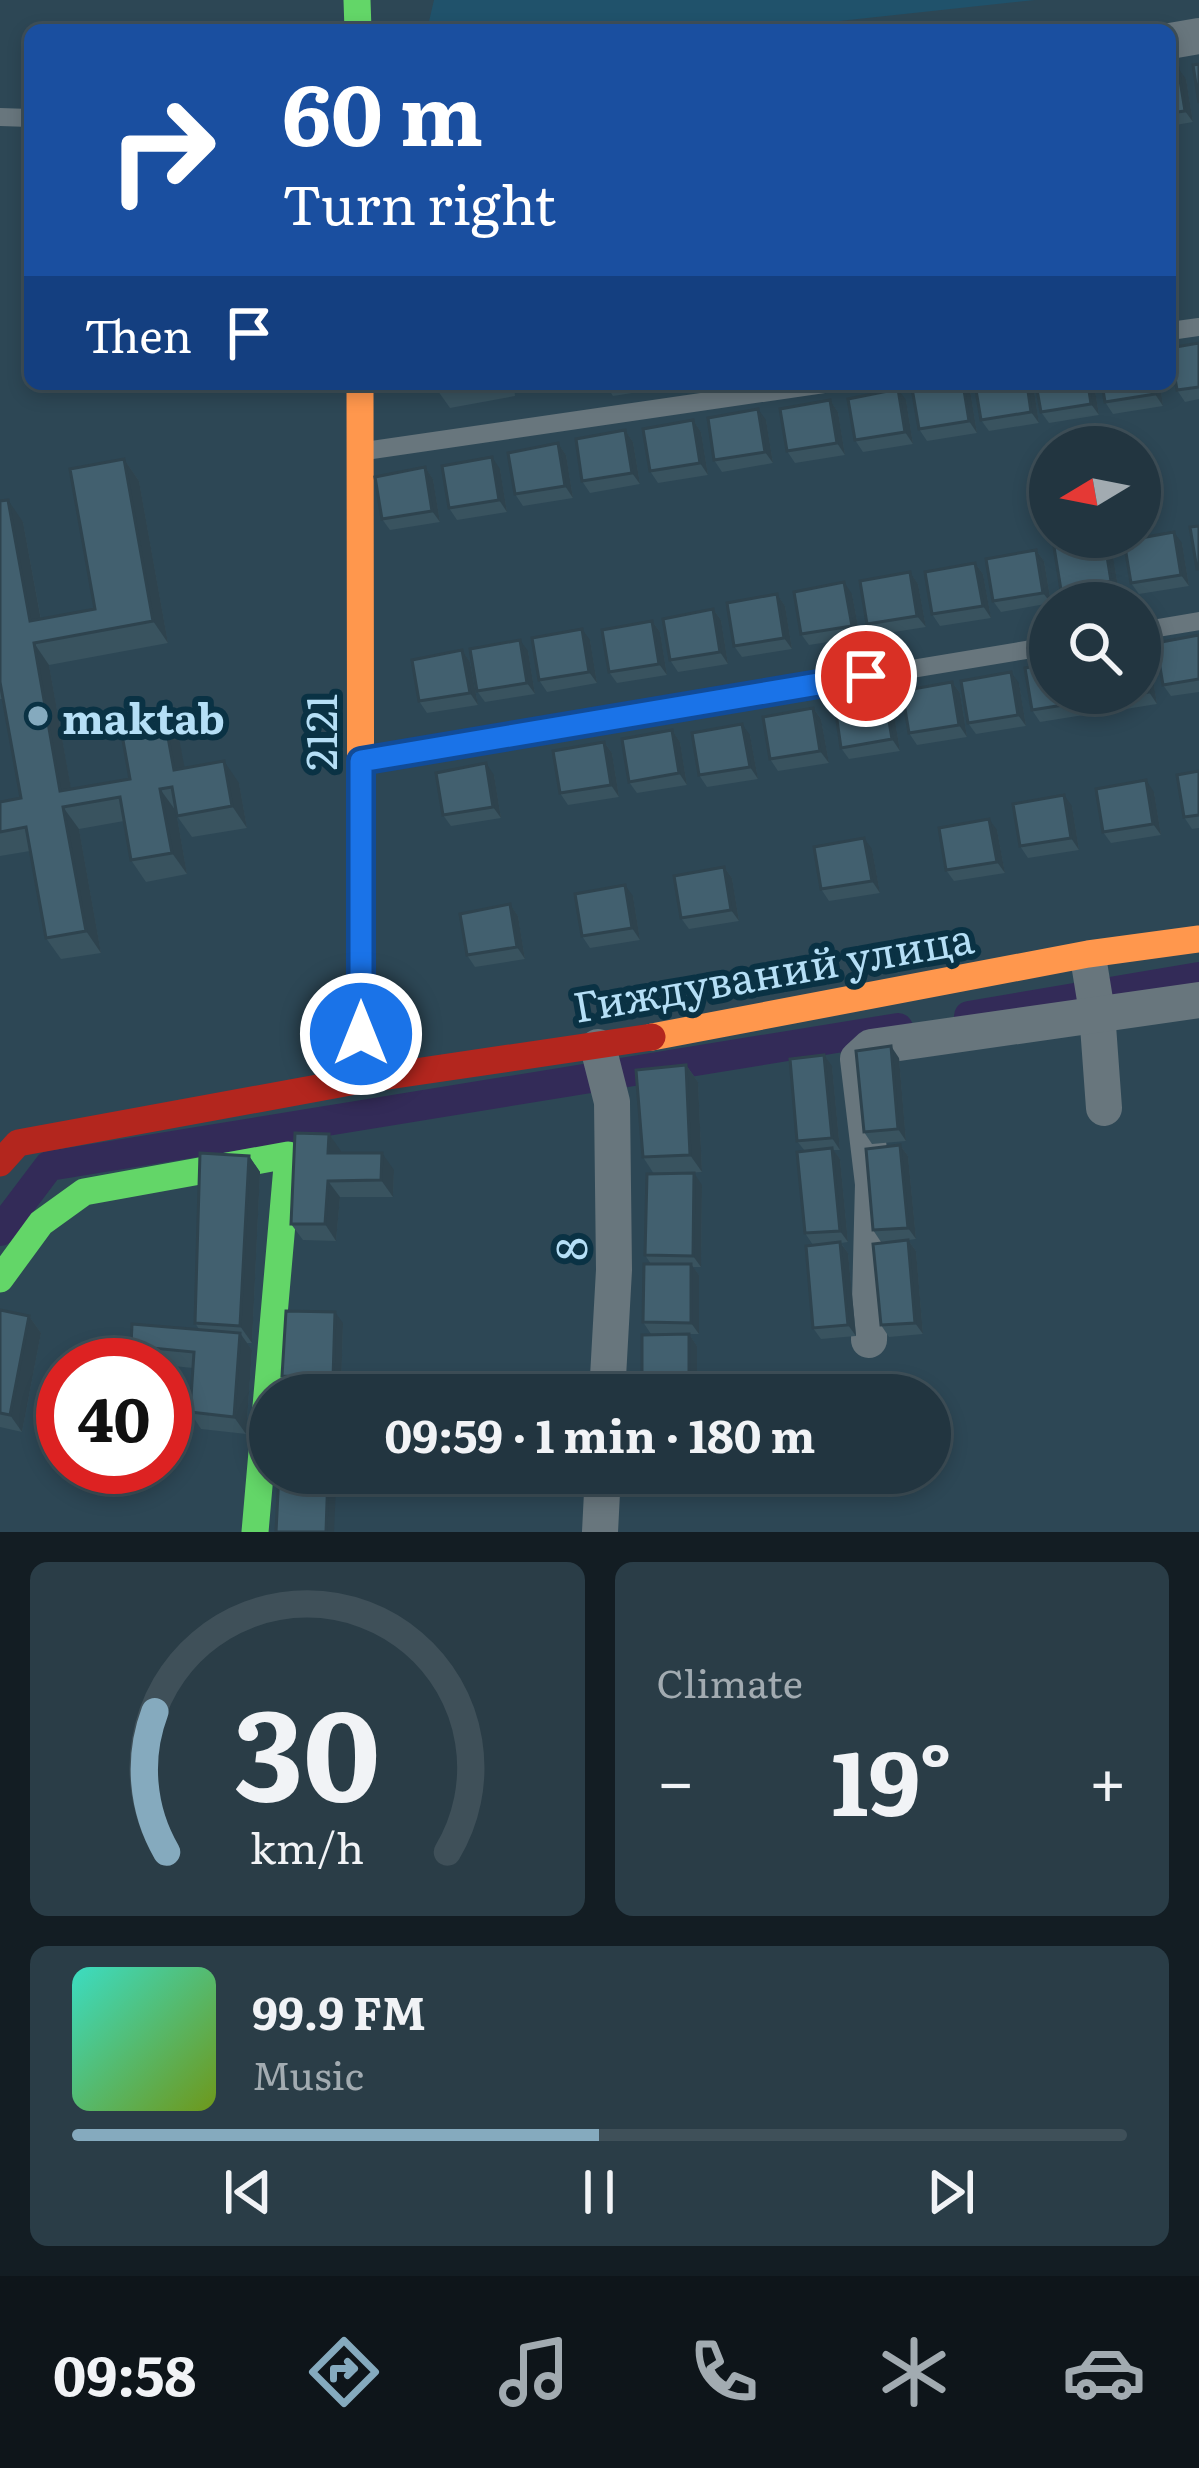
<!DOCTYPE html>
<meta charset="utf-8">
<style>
:root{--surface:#223540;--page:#2a3d47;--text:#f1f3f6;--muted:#a2abb1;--line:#3f5059;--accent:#85aabe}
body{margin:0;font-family:Literata,serif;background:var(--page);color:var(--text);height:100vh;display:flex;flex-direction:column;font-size:45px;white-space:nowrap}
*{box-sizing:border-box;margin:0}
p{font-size:39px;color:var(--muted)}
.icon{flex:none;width:66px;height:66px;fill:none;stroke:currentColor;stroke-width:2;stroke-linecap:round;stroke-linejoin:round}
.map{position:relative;height:1532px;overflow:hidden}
.drawer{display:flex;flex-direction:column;gap:30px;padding:30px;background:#131d23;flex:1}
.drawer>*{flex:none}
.top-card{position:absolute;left:24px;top:24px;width:1152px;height:366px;border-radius:18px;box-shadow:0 6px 18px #0003,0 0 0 3px var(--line);background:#1a4fa0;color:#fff;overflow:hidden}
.needle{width:78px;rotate:260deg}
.controls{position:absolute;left:1029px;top:426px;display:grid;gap:24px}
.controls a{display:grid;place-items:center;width:132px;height:132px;border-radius:50%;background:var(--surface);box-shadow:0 6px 18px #0003,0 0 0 3px var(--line);font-size:60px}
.speed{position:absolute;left:36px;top:1338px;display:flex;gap:24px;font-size:60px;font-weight:700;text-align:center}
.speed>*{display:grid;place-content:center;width:156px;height:156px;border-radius:50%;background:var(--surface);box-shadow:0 6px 18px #0003,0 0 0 3px var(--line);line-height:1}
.speed .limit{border:18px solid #d22;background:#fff;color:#111}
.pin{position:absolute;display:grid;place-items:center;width:102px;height:102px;color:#fff;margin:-51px;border:6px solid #fff;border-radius:50%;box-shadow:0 3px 12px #0007}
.me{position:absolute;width:132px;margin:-66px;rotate:0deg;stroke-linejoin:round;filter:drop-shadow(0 0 9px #0008)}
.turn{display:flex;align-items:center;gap:42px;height:252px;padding:0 60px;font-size:54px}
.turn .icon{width:156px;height:156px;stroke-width:2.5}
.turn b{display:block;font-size:84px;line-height:102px}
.then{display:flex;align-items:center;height:114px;padding:0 60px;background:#0003;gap:24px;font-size:45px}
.big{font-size:90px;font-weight:700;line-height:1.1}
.drawer .widget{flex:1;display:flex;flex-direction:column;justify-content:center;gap:18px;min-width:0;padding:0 42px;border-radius:18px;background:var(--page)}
.drawer .dial{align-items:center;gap:0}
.dial svg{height:312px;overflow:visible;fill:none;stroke:var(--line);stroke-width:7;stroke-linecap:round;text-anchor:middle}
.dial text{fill:var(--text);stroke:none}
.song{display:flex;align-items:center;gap:36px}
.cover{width:144px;height:144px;border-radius:18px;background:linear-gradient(135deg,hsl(170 70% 55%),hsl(80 70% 35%))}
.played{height:12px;border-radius:6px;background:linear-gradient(90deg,var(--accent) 50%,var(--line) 50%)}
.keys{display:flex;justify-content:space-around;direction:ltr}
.heat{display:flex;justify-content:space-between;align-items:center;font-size:66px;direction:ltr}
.drawer .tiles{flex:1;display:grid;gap:30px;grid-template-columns:1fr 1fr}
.widget:last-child{grid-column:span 2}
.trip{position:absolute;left:249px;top:1374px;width:702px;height:120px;border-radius:60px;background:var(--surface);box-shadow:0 6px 18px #0003,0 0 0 3px var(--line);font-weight:700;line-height:120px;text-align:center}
.dock{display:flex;height:192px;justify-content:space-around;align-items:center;background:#0e151a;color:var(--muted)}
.dock .icon{width:84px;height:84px}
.dock .current{color:var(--accent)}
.dock b{font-size:54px;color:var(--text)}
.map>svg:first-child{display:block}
</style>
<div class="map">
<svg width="1199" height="1532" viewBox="0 0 1199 1532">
<rect width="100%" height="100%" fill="#2d4755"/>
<path fill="#20526b" d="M434 0H1035L830 22 809 30H427Z"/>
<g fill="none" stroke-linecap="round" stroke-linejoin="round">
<g stroke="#332b58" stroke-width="30">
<path d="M969 1016 1199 977"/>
<path d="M0 1231 49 1166 898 1028"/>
</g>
<g stroke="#68767d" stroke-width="18">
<path d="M0 117 30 118"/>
<path d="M1170 331 1199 327"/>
<path d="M365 451 824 384"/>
<path d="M1140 631 1199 621"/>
<path d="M365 760 1050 646"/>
</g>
<g stroke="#68767d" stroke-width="36">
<path d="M1170 41 1199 36"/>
<path d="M1089 963 1097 1012 1104 1108"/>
<path d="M598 1047 612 1102 614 1270 607 1395"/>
<path d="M869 1340 873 1184 858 1059 871 1047 1199 1000"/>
<path d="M600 1532 603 1473"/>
</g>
<g stroke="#63d668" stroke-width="27">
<path d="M357 0 358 30"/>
<path d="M0 1279 41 1223 84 1192 288 1155 255 1532"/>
</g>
<g stroke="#ff974d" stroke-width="27">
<path d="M360 384 361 1080"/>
<path d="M652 1037 1088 954 1199 939"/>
</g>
<path stroke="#b3261e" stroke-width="27" d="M0 1163 18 1143 361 1080 652 1037"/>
</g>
<g fill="#39535f">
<path d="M1170 69 1186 79 1193 122 1170 126Z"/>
<path d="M1199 343V399L1185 402 1177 390Z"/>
<path d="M437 384H514L515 396 450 408 438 391Z"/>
<path d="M605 384H663L664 388 613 396Z"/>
<path d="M975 384H1033L1039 423 989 431 981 420Z"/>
<path d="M1036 384H1094L1099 415 1049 423 1041 412Z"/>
<path d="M1160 384 1163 406 1113 414 1105 402Z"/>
<path d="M970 390 977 433 927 441 919 429Z"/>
<path d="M830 400 838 412 845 455 795 463 787 451Z"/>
<path d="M906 400 913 444 863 452 855 440Z"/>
<path d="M693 420 701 432 708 475 658 483 650 471Z"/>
<path d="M766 420 773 463 722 472 714 460Z"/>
<path d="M625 430 633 442 640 484 590 493 582 481Z"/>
<path d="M558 443 566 455 573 498 523 506 515 494Z"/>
<path d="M124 459 139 481 168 643 49 665 71 789 130 779 163 710 178 732 184 768 239 783 247 828 192 837 177 816 176 811 187 874 146 882 131 860 124 821 79 829 101 953 61 959 46 938 30 851 0 856V802L21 798 3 699H0V501L23 522 41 619 95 609Z"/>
<path d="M425 467 433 479 440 522 390 530 382 519Z"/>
<path d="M500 469 507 512 457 520 449 508Z"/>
<path d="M1182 543 1189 586 1139 594 1131 583Z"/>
<path d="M1036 550 1044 561 1051 603 1001 612 993 601Z"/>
<path d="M1112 550 1119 593 1069 601 1061 590Z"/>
<path d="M975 563 983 574 991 618 940 626 932 614Z"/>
<path d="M910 572 918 584 926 627 875 635 867 624Z"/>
<path d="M777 594 785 606 792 649 742 657 734 646Z"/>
<path d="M852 594 860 637 809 645 801 634Z"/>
<path d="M713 609 721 620 728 664 678 672 670 660Z"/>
<path d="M652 621 660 632 667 675 617 683 609 672Z"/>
<path d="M1199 635V692L1171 696 1163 685Z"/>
<path d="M590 640 597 683 547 692 539 680Z"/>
<path d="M462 650 470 662 478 705 427 713 419 701Z"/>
<path d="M528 651 535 694 485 702 477 691Z"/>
<path d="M1150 660 1157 704 1107 712 1099 700Z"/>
<path d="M952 682 960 693 967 737 917 745 909 733Z"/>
<path d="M1019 683 1026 726 976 734 968 723Z"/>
<path d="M1086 693 1090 714 1040 722 1032 710Z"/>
<path d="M813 708 821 719 829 763 778 771 770 759Z"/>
<path d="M893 708 900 751 849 759 841 748Z"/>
<path d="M672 730 680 742 687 785 637 793 629 782Z"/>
<path d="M750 735 758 779 707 787 699 775Z"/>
<path d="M604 742 612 753 619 797 568 805 560 793Z"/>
<path d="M1199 771V828L1192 829 1184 817Z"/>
<path d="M494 775 501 818 451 826 443 815Z"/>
<path d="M1154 792 1161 835 1111 843 1103 832Z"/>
<path d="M1072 806 1079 850 1028 858 1020 846Z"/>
<path d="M997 830 1005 873 954 881 946 870Z"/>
<path d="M872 849 880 893 829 901 821 889Z"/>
<path d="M724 867 732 878 739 921 689 929 681 918Z"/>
<path d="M633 896 640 940 590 948 582 936Z"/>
<path d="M510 904 518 916 525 959 475 967 467 955Z"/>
<path d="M899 1058 906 1141 872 1144 864 1132Z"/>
<path d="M686 1065 698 1082 702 1172 663 1174 702 1185 701 1267H693L699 1275V1334H689L697 1346V1395H643L642 1393 683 1334H651L643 1322 651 1264 645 1255 654 1174 643 1157Z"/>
<path d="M832 1066 840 1150H833L840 1159 848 1242 841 1243 848 1253 856 1336 821 1339 813 1328V1245L805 1233V1151L797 1141Z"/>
<path d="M329 1134 341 1153 394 1170 393 1197H340L336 1241 303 1240 291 1224Z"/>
<path d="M900 1145 908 1156 916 1239 908 1240 916 1251 923 1334 889 1337 881 1325 906 1240 881 1242 873 1230Z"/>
<path d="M249 1156 260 1172 252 1343H247L252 1350 246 1434 201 1429 190 1412 193 1368 143 1363 131 1346 199 1329 195 1323Z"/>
<path d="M0 1310 29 1316 41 1333 22 1432 0 1427Z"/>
<path d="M343 1323 341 1390 290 1388 282 1376Z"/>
</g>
<g fill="#2e434e">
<path d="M1178 68 1186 79 1193 122 1185 111Z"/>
<path d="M963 384H966L970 390 977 433 969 421Z"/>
<path d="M1027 384H1033L1039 423 1031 412Z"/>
<path d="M1088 384H1094L1099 415 1091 404Z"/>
<path d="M1153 384H1160L1163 406 1155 394Z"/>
<path d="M898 389 906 400 913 444 905 432Z"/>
<path d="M830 400 838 412 845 455 837 443Z"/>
<path d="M758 409 766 420 773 463 765 452Z"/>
<path d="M693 420 701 432 708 475 700 463Z"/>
<path d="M625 430 633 442 640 484 632 473Z"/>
<path d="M558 443 566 455 573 498 565 486Z"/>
<path d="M492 457 500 469 507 512 499 500Z"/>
<path d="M124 459 139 481 168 643 153 621Z"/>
<path d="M425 467 433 479 440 522 432 511Z"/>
<path d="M8 500 23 522 45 642 30 621Z"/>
<path d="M1174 532 1182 543 1189 586 1181 575Z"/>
<path d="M1104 538 1112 550 1119 593 1111 581Z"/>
<path d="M1036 550 1044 561 1051 603 1043 593Z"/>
<path d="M975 563 983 574 991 618 983 606Z"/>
<path d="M910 572 918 584 926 627 917 616Z"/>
<path d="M844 582 852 594 860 637 852 626Z"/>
<path d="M777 594 785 606 792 649 784 638Z"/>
<path d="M713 609 721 620 728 664 720 652Z"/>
<path d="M652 621 660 632 667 675 659 664Z"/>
<path d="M582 629 590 640 597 683 589 672Z"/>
<path d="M520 640 528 651 535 694 527 683Z"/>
<path d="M34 643 49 665 74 805 60 791Z"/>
<path d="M1142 649 1150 660 1157 704 1149 692Z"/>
<path d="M462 650 470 662 478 705 470 693Z"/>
<path d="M1011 672 1019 683 1026 726 1018 715Z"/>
<path d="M952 682 960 693 967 737 959 725Z"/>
<path d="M1080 693H1086L1090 714 1082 702Z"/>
<path d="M885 697 893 708 900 751 892 739Z"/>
<path d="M813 708 821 719 829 763 820 751Z"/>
<path d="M163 710 178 732 189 792 174 770Z"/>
<path d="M742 724 750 735 758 779 750 767Z"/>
<path d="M672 730 680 742 687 785 679 773Z"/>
<path d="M604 742 612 753 619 797 611 785Z"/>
<path d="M224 761 239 783 247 828 232 806Z"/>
<path d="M486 763 494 775 501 818 493 807Z"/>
<path d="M1146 780 1154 792 1161 835 1153 824Z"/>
<path d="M160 789 176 811 187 874 172 853Z"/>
<path d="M1064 795 1072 806 1079 850 1071 838Z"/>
<path d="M63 807 79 829 101 953 86 931Z"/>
<path d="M989 819 997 830 1005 873 997 862Z"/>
<path d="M864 838 872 849 880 893 872 881Z"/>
<path d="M724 867 732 878 739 921 731 910Z"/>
<path d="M625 885 633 896 640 940 632 928Z"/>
<path d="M510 904 518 916 525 959 517 947Z"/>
<path d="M891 1046 899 1058 906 1141 898 1129Z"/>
<path d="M824 1055 832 1066 840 1150 832 1138Z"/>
<path d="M686 1065 698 1082 702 1172 690 1155Z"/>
<path d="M329 1134 341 1151 340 1170 328 1153Z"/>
<path d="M900 1145 908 1156 916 1239 908 1228Z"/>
<path d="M832 1148 840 1159 848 1242 840 1231Z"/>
<path d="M382 1153 394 1170 393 1197 381 1180Z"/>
<path d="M249 1156 260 1172 252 1343 240 1326Z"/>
<path d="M694 1173 702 1185 701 1267 693 1256Z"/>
<path d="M328 1181 340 1197 336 1241 325 1224Z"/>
<path d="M908 1240 916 1251 923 1334 915 1323Z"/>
<path d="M840 1242 848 1253 856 1336 848 1325Z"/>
<path d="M691 1264 699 1275V1334L691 1323Z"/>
<path d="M335 1312 343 1323 341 1390 333 1379Z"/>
<path d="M29 1316 41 1333 22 1432 10 1415Z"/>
<path d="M240 1333 252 1350 246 1434 234 1417Z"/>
<path d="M689 1334 697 1346V1395H690L689 1393Z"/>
<path d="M328 1473 336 1484 334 1532H326Z"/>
</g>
<g fill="#42606f" stroke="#2e434e" stroke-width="3">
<path d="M1199 64V103L1193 65Z"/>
<path d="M1178 68 1185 111 1170 113V69Z"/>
<path d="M1199 343V387L1177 390 1170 348Z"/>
<path d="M437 384H477L438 391Z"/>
<path d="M932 384H963L969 421 919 429 912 388Z"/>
<path d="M975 384H1027L1031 412 981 420Z"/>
<path d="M1036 384H1088L1091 404 1041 412Z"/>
<path d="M1102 384H1153L1155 394 1105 402Z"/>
<path d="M898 389 905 432 855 440 848 399Z"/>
<path d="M830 400 837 443 787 451 780 409Z"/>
<path d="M758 409 765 452 714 460 708 418Z"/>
<path d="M693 420 700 463 650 471 643 429Z"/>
<path d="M625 430 632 473 582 481 576 439Z"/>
<path d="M558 443 565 486 515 494 508 453Z"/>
<path d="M492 457 499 500 449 508 442 466Z"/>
<path d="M124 459 153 621 34 643 60 791 130 779 119 718 163 710 174 770 224 761 232 806 177 816 172 787 160 789 172 853 131 860 120 797 63 807 86 931 46 938 26 827 0 832V802L21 798 0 682V501L8 500 30 621 95 609 70 469Z"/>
<path d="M425 467 432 511 382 519 375 477Z"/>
<path d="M1199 526V569H1197L1190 527Z"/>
<path d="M1174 532 1181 575 1131 583 1124 541Z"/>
<path d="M1104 538 1111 581 1061 590 1054 547Z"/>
<path d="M1036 550 1043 593 993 601 986 559Z"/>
<path d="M975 563 983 606 932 614 925 572Z"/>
<path d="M910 572 917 616 867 624 860 581Z"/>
<path d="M844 582 852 626 801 634 794 592Z"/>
<path d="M777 594 784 638 734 646 727 603Z"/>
<path d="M713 609 720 652 670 660 663 619Z"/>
<path d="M652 621 659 664 609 672 602 630Z"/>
<path d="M582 629 589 672 539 680 532 638Z"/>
<path d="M1199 635V679L1163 685 1156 643Z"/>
<path d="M520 640 527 683 477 691 470 649Z"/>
<path d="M1140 649H1142L1149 692 1099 700 1098 693H1140Z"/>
<path d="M462 650 470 693 419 701 412 660Z"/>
<path d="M1050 663V693H1080L1082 702 1032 710 1025 668Z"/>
<path d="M1011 672 1018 715 968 723 961 681Z"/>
<path d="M952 682 959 725 909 733 902 691Z"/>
<path d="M885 697 892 739 841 748 835 706Z"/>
<path d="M813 708 820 751 770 759 763 717Z"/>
<path d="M742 724 750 767 699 775 692 733Z"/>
<path d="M672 730 679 773 629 782 622 739Z"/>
<path d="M604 742 611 785 560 793 553 751Z"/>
<path d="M486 763 493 807 443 815 436 773Z"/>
<path d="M1199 771V815L1184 817 1177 775Z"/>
<path d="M1146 780 1153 824 1103 832 1096 789Z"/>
<path d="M1064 795 1071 838 1020 846 1013 804Z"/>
<path d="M989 819 997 862 946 870 939 828Z"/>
<path d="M864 838 872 881 821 889 814 847Z"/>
<path d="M724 867 731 910 681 918 674 876Z"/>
<path d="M625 885 632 928 582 936 575 894Z"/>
<path d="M510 904 517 947 467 955 460 914Z"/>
<path d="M891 1046 898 1129 864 1132 856 1051Z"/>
<path d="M824 1055 832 1138 797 1141 790 1059Z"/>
<path d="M686 1065 690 1155 643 1157 636 1070Z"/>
<path d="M295 1133 329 1134 328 1153H382L381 1180 328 1181 325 1224H291Z"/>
<path d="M900 1145 908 1228 873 1230 866 1149Z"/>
<path d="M832 1148 840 1231 805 1233 797 1152Z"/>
<path d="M200 1153 249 1156 240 1326 195 1323Z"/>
<path d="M694 1173 693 1256 645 1255 647 1174Z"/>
<path d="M908 1240 915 1323 881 1325 873 1244Z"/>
<path d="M840 1242 848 1325 813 1328 806 1246Z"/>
<path d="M644 1264H691V1323L643 1322Z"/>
<path d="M0 1310 29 1316 10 1415 0 1413Z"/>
<path d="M286 1311 335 1312 333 1379 282 1376Z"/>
<path d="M132 1324 240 1333 234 1417 190 1412 194 1352 131 1346Z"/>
<path d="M689 1334V1393H642V1335Z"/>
<path d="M283 1393 332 1395H283Z"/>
<path d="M279 1473H328L326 1532H276Z"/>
</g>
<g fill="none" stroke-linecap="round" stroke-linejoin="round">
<g stroke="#114b97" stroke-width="30">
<path id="route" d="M361 1034V761L866 676"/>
</g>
<use href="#route" stroke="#1a73e8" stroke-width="21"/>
</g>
<circle fill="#85aabe" stroke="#0a3244" stroke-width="4.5" cx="38" cy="716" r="12"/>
<g text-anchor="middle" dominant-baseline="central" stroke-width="12" stroke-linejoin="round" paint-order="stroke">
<g font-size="42" font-weight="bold" fill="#b5dff6" stroke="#0a3244" text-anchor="start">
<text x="62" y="716">maktab</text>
</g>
<g font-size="42" fill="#b5dff6" stroke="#0a3244">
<text transform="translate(319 732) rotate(-90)">2121</text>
<text transform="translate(773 970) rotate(-10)">Гиждуваний улица</text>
<text transform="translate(569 1249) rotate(-90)">8</text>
</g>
</g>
</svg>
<div class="controls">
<a><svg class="needle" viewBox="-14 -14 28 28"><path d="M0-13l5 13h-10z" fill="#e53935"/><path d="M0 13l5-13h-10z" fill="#a2abb1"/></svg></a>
<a><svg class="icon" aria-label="search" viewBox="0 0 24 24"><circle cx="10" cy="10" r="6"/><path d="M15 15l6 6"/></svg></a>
</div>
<div class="speed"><div class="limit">40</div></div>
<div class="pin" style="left:866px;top:676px;background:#d93025"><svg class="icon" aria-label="arrive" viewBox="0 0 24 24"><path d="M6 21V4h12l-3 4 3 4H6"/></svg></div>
<svg class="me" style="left:361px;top:1034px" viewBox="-20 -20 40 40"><circle r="17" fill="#1a73e8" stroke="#fff" stroke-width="3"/><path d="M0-11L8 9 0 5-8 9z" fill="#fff"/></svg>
<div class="trip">09:59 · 1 min · 180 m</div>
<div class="top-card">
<div class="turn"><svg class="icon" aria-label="right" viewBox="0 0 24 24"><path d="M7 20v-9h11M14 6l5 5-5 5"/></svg><div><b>60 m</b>Turn right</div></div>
<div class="then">Then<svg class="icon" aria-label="arrive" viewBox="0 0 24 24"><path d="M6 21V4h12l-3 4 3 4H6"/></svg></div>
</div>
</div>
<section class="drawer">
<div class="tiles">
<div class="widget dial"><svg viewBox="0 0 100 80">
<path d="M14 69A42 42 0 1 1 86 69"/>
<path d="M14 69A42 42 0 0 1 11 33" stroke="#85aabe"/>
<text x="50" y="56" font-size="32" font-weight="700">30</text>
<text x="50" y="72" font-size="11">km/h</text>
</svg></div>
<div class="widget"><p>Climate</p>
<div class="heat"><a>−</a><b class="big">19°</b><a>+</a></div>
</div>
<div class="widget">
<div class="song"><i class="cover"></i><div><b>99.9 FM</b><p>Music</p></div></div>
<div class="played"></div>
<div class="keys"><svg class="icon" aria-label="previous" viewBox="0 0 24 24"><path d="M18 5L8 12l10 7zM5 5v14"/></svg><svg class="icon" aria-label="pause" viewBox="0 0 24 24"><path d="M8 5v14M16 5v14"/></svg><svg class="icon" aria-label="next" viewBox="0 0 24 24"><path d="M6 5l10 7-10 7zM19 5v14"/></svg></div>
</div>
</div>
</section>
<nav class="dock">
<b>09:58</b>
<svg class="icon current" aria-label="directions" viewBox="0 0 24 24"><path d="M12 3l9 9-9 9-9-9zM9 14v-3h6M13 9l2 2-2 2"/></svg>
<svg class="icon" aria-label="music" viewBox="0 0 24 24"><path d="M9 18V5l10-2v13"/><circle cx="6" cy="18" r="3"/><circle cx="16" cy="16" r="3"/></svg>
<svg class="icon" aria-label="phone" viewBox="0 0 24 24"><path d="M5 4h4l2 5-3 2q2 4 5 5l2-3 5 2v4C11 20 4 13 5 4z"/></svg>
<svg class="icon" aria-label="climate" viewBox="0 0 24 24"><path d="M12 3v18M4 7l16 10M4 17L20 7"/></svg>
<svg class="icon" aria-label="car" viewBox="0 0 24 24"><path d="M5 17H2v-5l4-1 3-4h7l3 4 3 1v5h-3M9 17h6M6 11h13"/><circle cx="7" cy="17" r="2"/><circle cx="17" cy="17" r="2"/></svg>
</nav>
